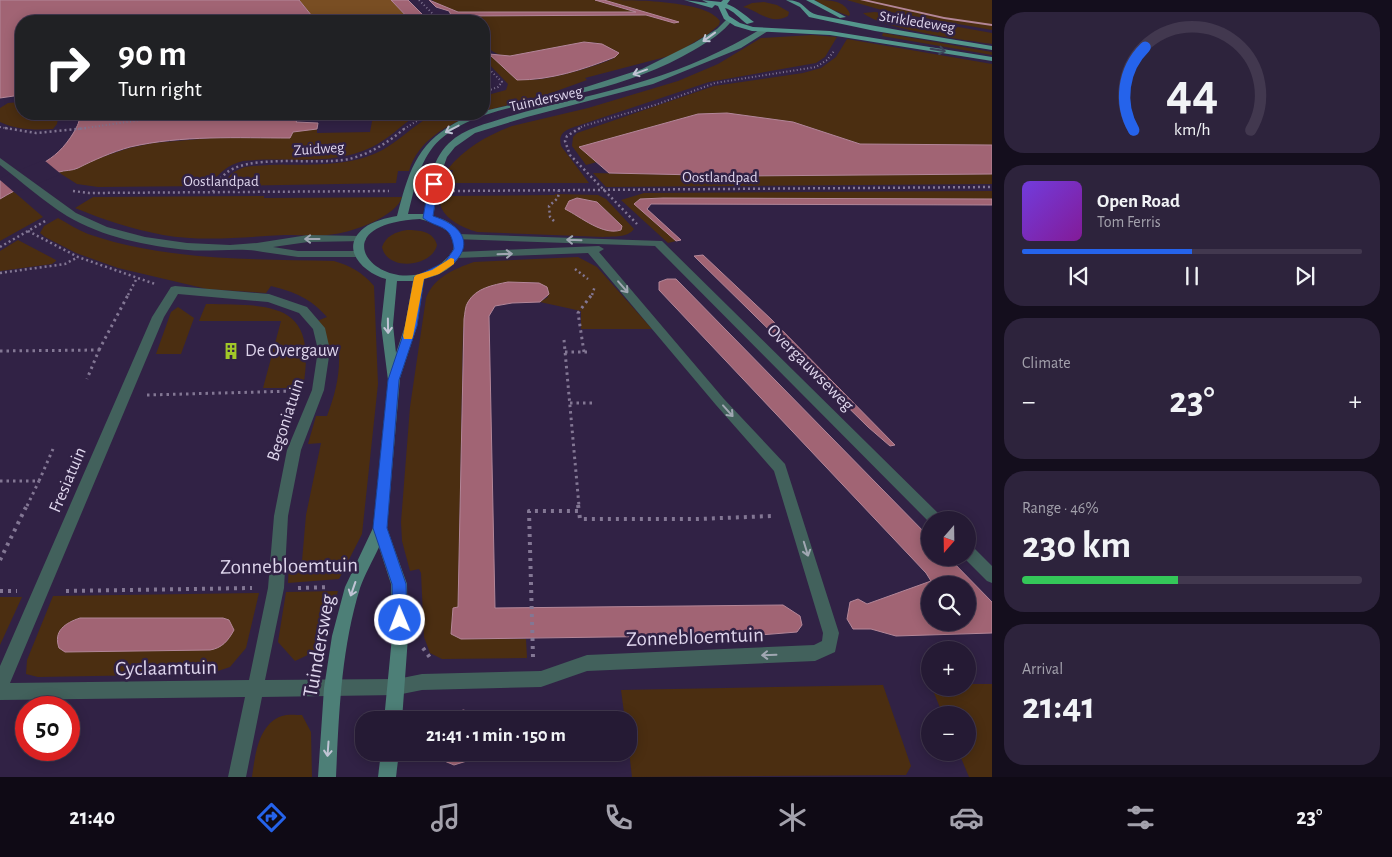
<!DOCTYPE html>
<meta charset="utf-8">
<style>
:root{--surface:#251a34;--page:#2d233c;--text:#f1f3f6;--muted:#a3a1ac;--line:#42384f;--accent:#2563eb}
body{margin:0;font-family:"Alegreya Sans",sans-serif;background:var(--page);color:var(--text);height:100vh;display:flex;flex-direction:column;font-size:19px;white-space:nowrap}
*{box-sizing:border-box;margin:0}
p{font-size:16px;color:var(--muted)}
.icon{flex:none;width:28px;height:28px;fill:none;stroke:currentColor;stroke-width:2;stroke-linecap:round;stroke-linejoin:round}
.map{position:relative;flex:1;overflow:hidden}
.sheet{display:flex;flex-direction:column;gap:12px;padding:12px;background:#140e1d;width:400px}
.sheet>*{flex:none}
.banner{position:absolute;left:15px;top:15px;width:475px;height:105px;border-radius:20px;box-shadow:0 2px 12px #0003,0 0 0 1px var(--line);background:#202124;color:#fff;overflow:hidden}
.needle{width:32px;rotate:200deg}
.buttons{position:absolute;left:921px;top:511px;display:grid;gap:10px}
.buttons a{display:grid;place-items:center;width:55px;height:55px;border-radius:50%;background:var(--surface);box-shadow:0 2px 12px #0003,0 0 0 1px var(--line);font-size:25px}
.speed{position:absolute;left:15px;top:696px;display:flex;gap:10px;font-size:25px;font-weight:700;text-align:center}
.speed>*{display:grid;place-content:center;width:65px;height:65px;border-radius:50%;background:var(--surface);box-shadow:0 2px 12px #0003,0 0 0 1px var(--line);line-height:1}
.speed .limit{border:8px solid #d22;background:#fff;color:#111}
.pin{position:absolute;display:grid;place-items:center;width:42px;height:42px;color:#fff;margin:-21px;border:2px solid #fff;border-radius:50%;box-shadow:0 1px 5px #0007}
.me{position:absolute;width:55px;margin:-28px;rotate:359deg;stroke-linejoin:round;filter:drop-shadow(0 0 4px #0008)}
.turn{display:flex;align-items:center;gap:18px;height:105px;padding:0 20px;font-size:22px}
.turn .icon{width:65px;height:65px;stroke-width:2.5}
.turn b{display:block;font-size:35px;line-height:42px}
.big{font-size:38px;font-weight:600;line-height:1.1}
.sheet .widget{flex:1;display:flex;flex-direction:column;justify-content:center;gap:8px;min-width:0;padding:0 18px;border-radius:20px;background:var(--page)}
.sheet .dial{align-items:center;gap:0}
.dial svg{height:130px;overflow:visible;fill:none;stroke:var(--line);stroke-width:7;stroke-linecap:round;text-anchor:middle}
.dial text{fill:var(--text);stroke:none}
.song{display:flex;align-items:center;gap:15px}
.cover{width:60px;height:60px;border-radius:8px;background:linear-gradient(135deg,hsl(260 70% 55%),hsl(290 70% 35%))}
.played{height:5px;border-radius:2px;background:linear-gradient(90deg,var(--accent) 50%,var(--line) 50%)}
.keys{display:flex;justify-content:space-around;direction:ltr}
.heat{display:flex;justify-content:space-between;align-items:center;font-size:28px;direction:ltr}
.charge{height:8px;border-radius:4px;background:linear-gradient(90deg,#34c759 46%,var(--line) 0)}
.trip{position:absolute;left:355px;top:711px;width:282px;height:50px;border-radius:20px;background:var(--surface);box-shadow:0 2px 12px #0003,0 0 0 1px var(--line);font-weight:600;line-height:50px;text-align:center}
.tab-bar{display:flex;height:80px;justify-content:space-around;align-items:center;background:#0f0a15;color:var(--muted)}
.tab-bar .icon{width:35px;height:35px}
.tab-bar .selected{color:var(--accent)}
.tab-bar b{font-size:22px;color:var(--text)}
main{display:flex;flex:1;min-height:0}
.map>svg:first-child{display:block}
</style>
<main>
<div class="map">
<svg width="992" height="777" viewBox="0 0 992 777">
<rect width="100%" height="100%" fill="#312245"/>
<g fill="#4b2e11" fill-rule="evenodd">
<path d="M432 0H595L638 13 458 12 439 5Z"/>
<path d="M604 0C633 0 706 0 720 21L719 25 708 34 673 55 585 78 587 80 540 97 484 111V96L506 90 508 84 484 59V49C497 60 513 73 529 79 540 83 602 65 614 58 615 56 617 54 618 52L598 43 584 42 510 56C498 56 492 52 484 44V21H459L457 18 463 16 646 15 674 23H679Z"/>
<path d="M815 0C830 0 844 0 850 14L849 16 828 8Z"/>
<path d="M847 0H992V30L885 11Z"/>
<path d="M764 2 777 5 789 12 788 16C770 26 758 10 743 7L752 3Z"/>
<path d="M875 12 992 33V44C964 40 882 29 863 13Z"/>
<path d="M883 33 992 52V55L882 36Z"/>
<path d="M812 35 837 37 825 57 816 63 709 82 580 125C569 129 557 131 561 146L589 183H450L453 170H447C465 148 486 136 512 126L588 108 678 81 718 64 761 38Z"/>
<path d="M847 39 992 64V145L860 144 793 122 727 113 698 114 580 147 597 162 586 165 572 146 573 137 577 133 714 86 803 73 821 68 836 57Z"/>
<path d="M21 102V114H59L57 124 53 129C35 130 17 130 0 122V108L8 103Z"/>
<path d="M434 114H476C448 124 418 140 409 171H398L396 183 225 186C226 175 236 170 245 167 288 161 332 171 374 154 396 145 413 125 434 114Z"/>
<path d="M373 116H415C401 126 387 140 372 147 331 167 286 156 243 161 227 165 219 173 209 186L98 187 77 184 58 172 77 169 84 163 129 148 153 143 212 138H290L293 132 317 129V133L370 132Z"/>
<path d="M593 173 741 176 992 174V184L606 187Z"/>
<path d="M13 191 43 217 0 241V199Z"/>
<path d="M992 191V199L663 198 640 199 635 204 676 241 668 243 621 200 644 193Z"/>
<path d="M555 194 598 195 606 199 634 229C627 238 614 236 603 237L477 232C462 228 437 216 440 197L447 196 555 195ZM577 198 597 202 622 226 569 201Z"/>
<path d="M264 196V198L402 197C397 216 353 232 335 234 318 237 301 235 285 235 244 237 203 242 163 235 132 229 104 220 75 208L93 197Z"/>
<path d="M58 218C67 223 78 230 88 234 166 261 252 259 334 261 351 266 362 272 374 286L378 384 362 534 339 579 288 583 289 564 302 561 306 515 321 443 308 444 316 416H327C335 395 340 376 339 353L329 354 317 321 327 317C310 298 295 292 271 286L266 293 207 289 118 268 76 253 45 237 40 233 44 226Z"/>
<path d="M407 230C419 230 433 231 437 245 432 267 387 272 382 247 386 236 395 232 407 230Z"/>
<path d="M18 240 56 260V261L52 264 0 271V251Z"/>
<path d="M578 257 597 267 652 329H581V311L540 302 548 297 539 283 525 282 493 285 463 328 458 608 461 639H526L527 658 442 659 430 653 424 637 421 573 419 569 410 571 402 541 401 522 410 407 426 298C434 277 454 269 474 262Z"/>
<path d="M206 304C274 305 318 302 303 388H263L281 321H199Z"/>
<path d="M178 307 194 318 181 354H156L171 312Z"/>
<path d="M338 591 325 635 314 652 295 661 278 642 286 592Z"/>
<path d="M259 593 246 648 230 667 209 674 38 677 26 674 27 660 53 596Z"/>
<path d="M0 597H22L0 645Z"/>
<path d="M968 684H992V777H969L959 753 968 752V715H943L932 688H968Z"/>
<path d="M883 685 911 766 906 775 632 777 629 751V720H625L621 690Z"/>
<path d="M302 715 311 732 312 777H252C255 756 258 724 282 716 287 714 296 715 302 715Z"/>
</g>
<g fill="#794e23">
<path d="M299 0H391L411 21H316Z"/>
<path d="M241 114H299L298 119 237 120Z"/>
</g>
<g fill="#a16474" stroke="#b38698" fill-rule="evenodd">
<path d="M0 0H299L316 21H21V95L0 98Z"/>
<path d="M391 0H408L429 21H411Z"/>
<path d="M429 0 458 12H636L595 0H604L679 22 674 23 646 15 463 16 457 18 459 21H454L449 11 436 7Z"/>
<path d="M584 42 602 44 619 53 615 57C582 70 551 80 517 80L489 54 510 56Z"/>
<path d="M727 113 793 122 860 144 992 145V174L741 176 609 173 579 147 698 114Z"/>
<path d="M78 114H241L237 120 298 119 296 122 318 123 317 129 293 132 290 138C238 138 182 135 130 147 112 152 94 160 78 168 72 171 65 170 59 172 39 179 18 188 0 199V181C33 167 54 165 74 132 77 126 81 121 78 114Z"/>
<path d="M577 198 597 202 622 226 621 230C603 236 581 217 565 209L569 201Z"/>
<path d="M663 198 992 199V205L651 204 647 209 681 240 676 241 634 204 640 199Z"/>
<path d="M703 255 772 320 895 445 890 446 868 427 694 256Z"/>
<path d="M667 279H676L930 538V558H949L992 602V633L896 636 871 629H853L847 619 850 602 858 599 867 604 931 581 926 573 659 290V282ZM930 585H968V622H930Z"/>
<path d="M508 282 539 283 547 287 549 294 540 302 512 303 495 306 489 316 495 608 783 605 800 616 802 625 797 632 760 635 461 639 451 634 453 608 458 607 464 319C465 314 465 306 468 302 476 288 493 285 508 282Z"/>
<path d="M80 618H223L229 620 234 630C228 641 222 648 210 650L65 652 59 648C53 631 65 623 80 618Z"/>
<path d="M464 710 478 720H439V715Z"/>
<path d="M440 753V752L474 753 470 760 454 765 442 760Z"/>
</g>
<path fill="#312245" d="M44 160 61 174 15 193 0 180V178Z"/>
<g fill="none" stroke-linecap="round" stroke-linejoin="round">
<path fill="#b38698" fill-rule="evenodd" d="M860 0H868L944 17 992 24V26L944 19Z"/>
<g stroke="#837794" stroke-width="2" stroke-dasharray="1 2.5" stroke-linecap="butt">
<path d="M419 0 440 21"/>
<path d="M484 64 502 82 498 87 484 92"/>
<path d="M0 127 10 129"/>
<path d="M78 129 148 119 262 114"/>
<path d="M404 129 428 114"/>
<path d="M578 129 583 126 655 105 715 83 816 67 827 60 834 51"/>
</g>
<g stroke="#837794" stroke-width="2.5" stroke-dasharray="2 3" stroke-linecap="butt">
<path d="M5 128 36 133 86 128"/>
<path d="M580 128 567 136 565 141 570 155 637 224"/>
<path d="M73 191 89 193 389 191"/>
<path d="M453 191 992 187"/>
<path d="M213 192C216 187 219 180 223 176 244 152 317 166 349 159 370 154 389 142 405 128"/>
<path d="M554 221 550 217 549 206 558 198 559 190"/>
<path d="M28 231 78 257 155 284"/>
<path d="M0 247 47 220"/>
<path d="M575 269 588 279"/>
<path d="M0 273 65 264 78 257"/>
<path d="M128 295 137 278"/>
<path d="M592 295 595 286"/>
</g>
<g stroke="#837794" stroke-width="3" stroke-dasharray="2.5 4" stroke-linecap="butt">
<path d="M564 340 579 506"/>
<path d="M99 350 129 293"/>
<path d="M0 351 99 350 87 379"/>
<path d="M565 352H587"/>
<path d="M584 352 578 313 593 293"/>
<path d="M147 395 296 391"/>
<path d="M570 403H594"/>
<path d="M0 481H39L53 449"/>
<path d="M27 506 39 481"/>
</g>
<g stroke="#837794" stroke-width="4" stroke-dasharray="3 5" stroke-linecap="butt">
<path d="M578 505 579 511"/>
<path d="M0 560 27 505"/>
<path d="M298 588 329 587"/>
<path d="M0 591H17"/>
<path d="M66 591 252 588"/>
<path d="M423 648 431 659"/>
<path d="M533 657 529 511H579L580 519H698L772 516"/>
</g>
<g fill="#42615c" fill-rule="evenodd">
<path d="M458 234 662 241 941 516 943 520H930V523L655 246 454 239 453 237 454 235Z"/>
<path d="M599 246 604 249 599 252 724 399 785 464 839 633 835 652 815 661 587 671 541 687 422 690 397 695 262 697 246 777H228L245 697 0 700V666L152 317 171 287 175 286 269 294 307 307 325 328 330 350 324 390 301 450 288 516 284 588 265 680 397 679 422 674 541 671 587 655 814 645 822 641 823 633 774 471 716 405 588 253 457 258 452 255 457 252ZM178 294 268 302 299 313 313 329 318 350 312 390 287 450 274 516 268 588 249 680 10 683 164 317Z"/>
<path d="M968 545 973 547 992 566V583L987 581 964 558H968Z"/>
</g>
<path fill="#42615c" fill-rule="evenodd" d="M0 158 76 213 107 227 145 237 187 243 230 245 257 243 308 235 361 236 365 237 366 239 365 241 308 242 273 247 298 251H359L364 254 359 257H298L263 252C243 247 211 252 188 250 147 246 102 237 67 216 43 201 22 182 0 165Z"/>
<g fill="#4d7f77" fill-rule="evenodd">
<path d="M729 17 733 19C723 33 709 41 694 50 662 69 625 82 589 91 542 103 466 108 433 147 418 166 414 191 408 214H424C428 190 430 161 449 143 465 128 486 124 507 117 553 103 601 95 647 80 686 68 726 50 761 29L768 31 741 48 653 84 527 117 475 133 455 147 447 157 442 171 433 216C483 230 464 271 424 279L417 326 400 378 387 528 407 584 408 637 402 720H384L392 637 391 584 379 547C373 560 365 574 360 588 341 650 339 713 336 777H318L324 688 332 636 345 587 373 528 388 380 381 325 386 279C364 273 338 249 364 228 373 221 386 218 397 216 408 175 415 145 455 123 464 118 473 114 484 114V111L586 87 642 69 694 43 717 29ZM420 219C437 224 469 235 447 258 393 312 306 225 420 219ZM397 281H413L405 326 396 353 393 325Z"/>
<path d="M381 752H399L396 777H378Z"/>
</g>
<g fill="#54968c" fill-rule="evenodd">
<path d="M684 0 708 3 702 0 721 2 723 0H730L727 4C736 7 746 16 754 22L747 24C740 19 733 10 725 8L729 16 740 23 753 27 830 31 992 57V61L830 35 752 31 735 26 724 19 718 6 715 5 712 8Z"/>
<path d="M786 0C806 0 804 12 818 15 876 27 934 36 992 46V50L875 31 809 17 800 7Z"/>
<path d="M806 0H814L846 17 840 18Z"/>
</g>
</g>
<defs><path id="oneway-shaft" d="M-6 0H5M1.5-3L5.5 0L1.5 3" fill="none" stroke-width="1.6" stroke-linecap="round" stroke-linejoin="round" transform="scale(1.25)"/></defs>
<g stroke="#c1c4d5">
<use href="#oneway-shaft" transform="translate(709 37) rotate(144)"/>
<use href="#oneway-shaft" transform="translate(640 72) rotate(160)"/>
<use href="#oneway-shaft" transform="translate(452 129) rotate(153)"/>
<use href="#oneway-shaft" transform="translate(388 326) rotate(89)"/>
<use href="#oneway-shaft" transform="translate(353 589) rotate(109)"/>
<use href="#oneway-shaft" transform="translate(328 749) rotate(94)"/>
</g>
<use stroke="#3c455a" href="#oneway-shaft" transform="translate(938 50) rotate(10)"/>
<g stroke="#a0a7b2">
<use href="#oneway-shaft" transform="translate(312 239) rotate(180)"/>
<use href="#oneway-shaft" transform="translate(574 240) rotate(-178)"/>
<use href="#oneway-shaft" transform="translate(505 254) rotate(-2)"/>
<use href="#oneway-shaft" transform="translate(623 287) rotate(49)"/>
<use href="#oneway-shaft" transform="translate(728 411) rotate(48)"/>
<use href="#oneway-shaft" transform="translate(806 549) rotate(73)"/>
<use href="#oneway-shaft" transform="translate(769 655) rotate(178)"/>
</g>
<path fill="#2563eb" stroke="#184099" d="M434 182 438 184 433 216C484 233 465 266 424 279L417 326 399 380 387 528 406 584 407 620 405 624 400 626 395 624 393 620 392 584 373 528 388 380 406 326 414 277 445 262 454 249C451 223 439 230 423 218L429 184Z"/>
<path fill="#f59e0b" d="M451 258 454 259V264L439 274 424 279 413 336 412 339H404L403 336 414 277 416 275 432 270Z"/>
<defs>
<g id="building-bare" transform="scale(1.35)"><path d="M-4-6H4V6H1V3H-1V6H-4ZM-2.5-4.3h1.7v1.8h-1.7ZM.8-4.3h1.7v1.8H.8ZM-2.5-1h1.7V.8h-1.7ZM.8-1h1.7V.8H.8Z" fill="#a2c928" stroke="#312245" stroke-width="2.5" paint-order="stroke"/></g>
</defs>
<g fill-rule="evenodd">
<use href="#building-bare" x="231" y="351"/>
</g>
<g text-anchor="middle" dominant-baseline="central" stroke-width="5" stroke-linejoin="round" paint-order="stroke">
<g font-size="15" fill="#ded5ec" stroke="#312245">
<text transform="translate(917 22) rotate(9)">Strikledeweg</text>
<text transform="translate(546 99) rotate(-13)">Tuindersweg</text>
<text transform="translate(319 149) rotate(-4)">Zuidweg</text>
<text x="720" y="177">Oostlandpad</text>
<text x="221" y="181">Oostlandpad</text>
</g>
<g font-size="18" fill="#ded5ec" stroke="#312245" text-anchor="start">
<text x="245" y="351">De Overgauw</text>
</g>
<g font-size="18" fill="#ded5ec" stroke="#312245">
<text transform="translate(810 368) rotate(45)">Overgauwseweg</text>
<text transform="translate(286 420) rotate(-72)">Begoniatuin</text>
<text transform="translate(68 480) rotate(-67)">Fresiatuin</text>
</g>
<g font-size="21" fill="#ded5ec" stroke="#312245">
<text transform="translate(289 566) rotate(-1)">Zonnebloemtuin</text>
<text transform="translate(695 637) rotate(-2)">Zonnebloemtuin</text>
<text transform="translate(319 646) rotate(-80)">Tuindersweg</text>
<text transform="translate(166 668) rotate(-1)">Cyclaamtuin</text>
</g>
</g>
</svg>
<div class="buttons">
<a><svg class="needle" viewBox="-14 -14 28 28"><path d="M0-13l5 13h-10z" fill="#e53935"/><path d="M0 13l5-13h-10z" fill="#a3a1ac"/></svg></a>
<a><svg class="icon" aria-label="search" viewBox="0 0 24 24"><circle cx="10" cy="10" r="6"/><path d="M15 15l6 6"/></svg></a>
<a>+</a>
<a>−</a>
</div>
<div class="speed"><div class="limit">50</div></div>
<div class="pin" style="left:434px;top:184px;background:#d93025"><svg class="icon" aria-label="arrive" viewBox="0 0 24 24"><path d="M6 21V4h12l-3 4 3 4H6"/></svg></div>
<svg class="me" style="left:400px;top:620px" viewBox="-20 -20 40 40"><circle r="17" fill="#2563eb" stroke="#fff" stroke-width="3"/><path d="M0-11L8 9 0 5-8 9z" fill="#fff"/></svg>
<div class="trip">21:41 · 1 min · 150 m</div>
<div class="banner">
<div class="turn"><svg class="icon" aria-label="right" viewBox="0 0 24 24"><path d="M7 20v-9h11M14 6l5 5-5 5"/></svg><div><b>90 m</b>Turn right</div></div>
</div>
</div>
<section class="sheet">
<div class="widget dial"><svg viewBox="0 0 100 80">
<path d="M14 69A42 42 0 1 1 86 69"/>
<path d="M14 69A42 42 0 0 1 21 18" stroke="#2563eb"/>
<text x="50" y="56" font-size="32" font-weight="700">44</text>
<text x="50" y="72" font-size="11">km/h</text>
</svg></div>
<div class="widget">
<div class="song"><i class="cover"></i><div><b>Open Road</b><p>Tom Ferris</p></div></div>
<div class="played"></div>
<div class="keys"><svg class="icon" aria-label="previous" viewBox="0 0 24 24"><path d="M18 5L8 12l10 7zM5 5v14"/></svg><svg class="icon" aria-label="pause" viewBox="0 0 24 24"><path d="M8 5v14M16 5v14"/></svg><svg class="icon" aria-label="next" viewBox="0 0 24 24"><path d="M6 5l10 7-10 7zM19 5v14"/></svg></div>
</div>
<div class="widget"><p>Climate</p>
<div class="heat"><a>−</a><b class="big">23°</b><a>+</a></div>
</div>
<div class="widget"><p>Range · 46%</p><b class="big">230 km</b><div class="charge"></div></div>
<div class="widget"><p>Arrival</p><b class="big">21:41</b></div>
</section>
</main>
<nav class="tab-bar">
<b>21:40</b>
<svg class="icon selected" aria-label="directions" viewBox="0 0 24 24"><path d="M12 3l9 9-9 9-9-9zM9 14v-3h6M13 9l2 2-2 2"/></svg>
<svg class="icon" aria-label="music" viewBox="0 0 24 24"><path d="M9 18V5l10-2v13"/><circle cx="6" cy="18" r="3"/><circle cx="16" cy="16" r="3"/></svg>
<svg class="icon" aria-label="phone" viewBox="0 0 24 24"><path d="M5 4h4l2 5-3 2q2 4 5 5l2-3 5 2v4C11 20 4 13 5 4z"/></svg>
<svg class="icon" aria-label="climate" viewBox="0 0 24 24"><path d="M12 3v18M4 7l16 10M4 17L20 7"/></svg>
<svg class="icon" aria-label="car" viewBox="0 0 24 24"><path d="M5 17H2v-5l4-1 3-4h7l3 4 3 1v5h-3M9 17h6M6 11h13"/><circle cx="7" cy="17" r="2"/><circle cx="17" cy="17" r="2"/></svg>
<svg class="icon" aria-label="filters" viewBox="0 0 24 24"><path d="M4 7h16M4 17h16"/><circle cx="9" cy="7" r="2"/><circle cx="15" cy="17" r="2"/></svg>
<b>23°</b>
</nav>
